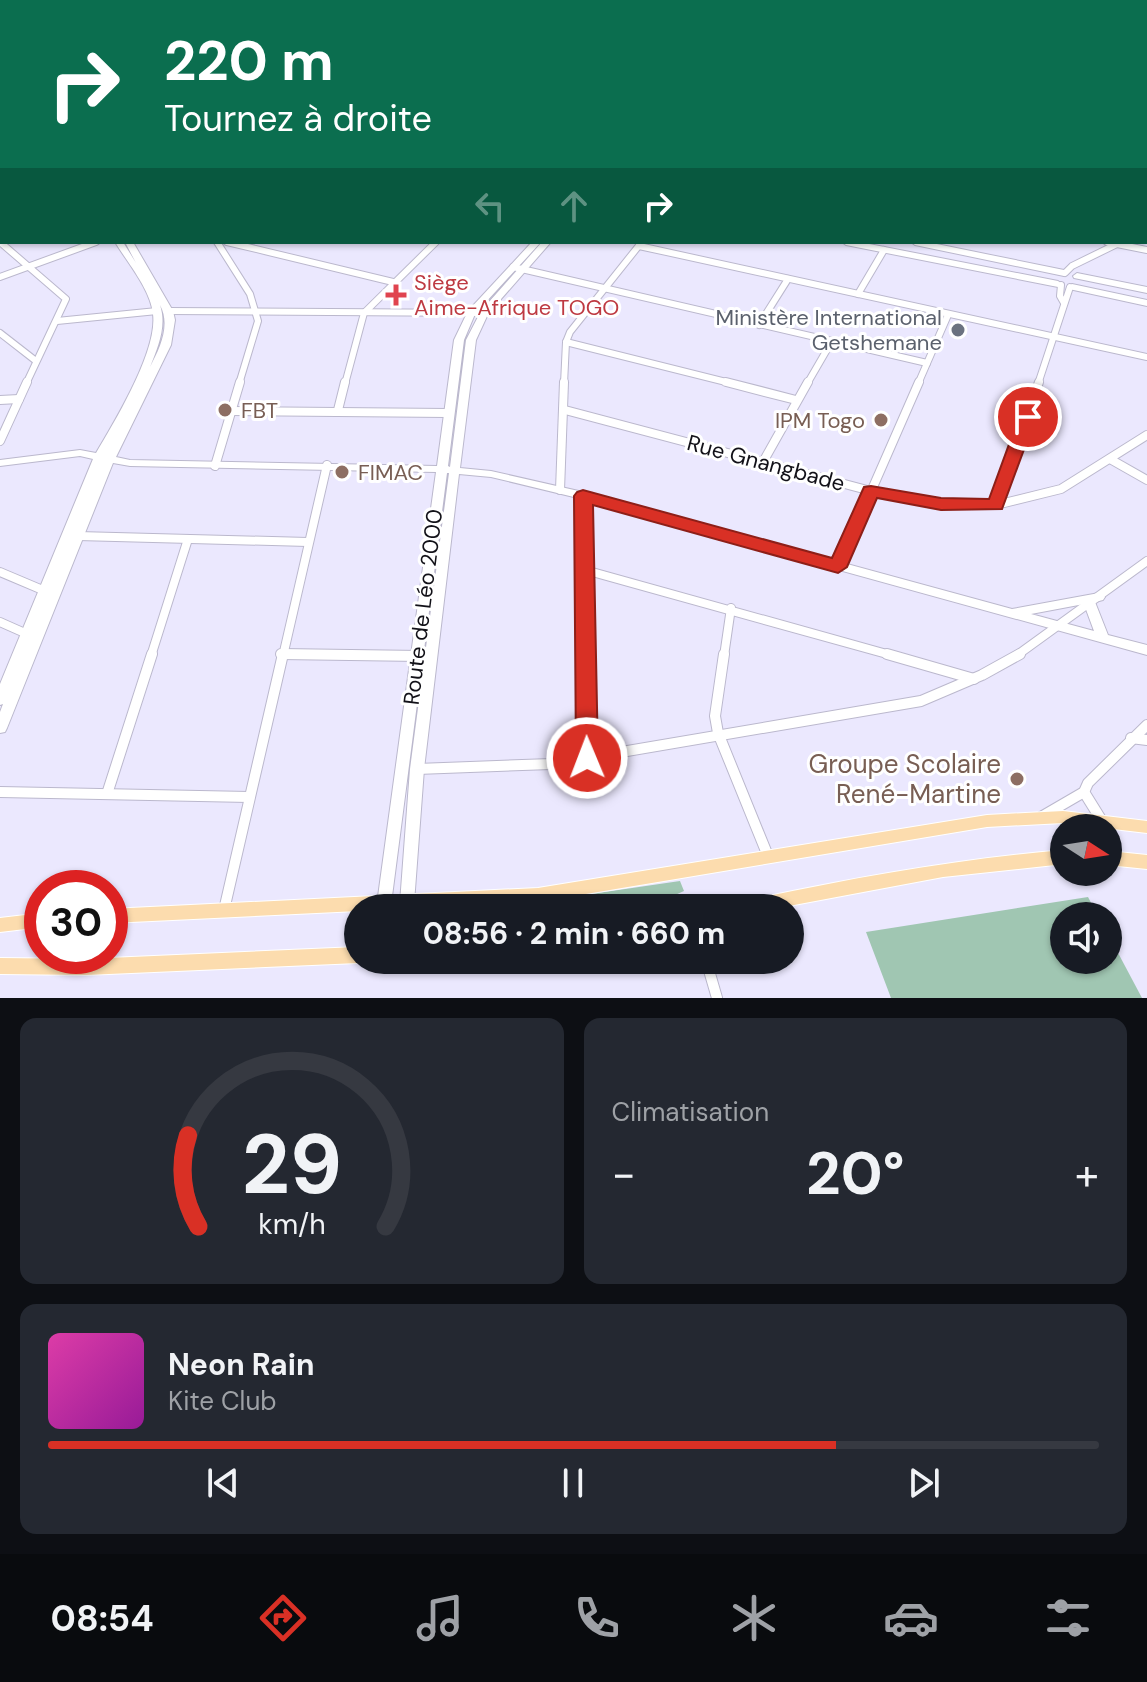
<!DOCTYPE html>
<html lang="fr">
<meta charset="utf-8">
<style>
:root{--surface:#171b24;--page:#242831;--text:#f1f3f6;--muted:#9ea1a6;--line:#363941;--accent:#d93025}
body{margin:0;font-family:"DM Sans",sans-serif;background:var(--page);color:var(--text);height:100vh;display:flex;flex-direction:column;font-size:30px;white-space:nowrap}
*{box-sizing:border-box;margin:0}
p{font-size:26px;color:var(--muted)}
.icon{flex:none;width:44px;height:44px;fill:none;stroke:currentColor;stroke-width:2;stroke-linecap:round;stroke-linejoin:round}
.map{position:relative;height:998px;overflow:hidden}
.side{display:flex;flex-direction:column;gap:20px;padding:20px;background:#0d0f14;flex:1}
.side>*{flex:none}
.banner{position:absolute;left:0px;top:0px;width:1148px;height:244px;box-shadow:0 2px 6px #0004;background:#0b6e4f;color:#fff;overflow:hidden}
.needle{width:52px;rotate:102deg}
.controls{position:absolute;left:1050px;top:814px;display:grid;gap:16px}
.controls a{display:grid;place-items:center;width:72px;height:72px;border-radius:50%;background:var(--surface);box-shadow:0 2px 6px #0004;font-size:40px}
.speed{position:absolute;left:24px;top:870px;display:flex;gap:16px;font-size:40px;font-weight:700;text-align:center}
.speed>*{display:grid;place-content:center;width:104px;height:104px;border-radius:50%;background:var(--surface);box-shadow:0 2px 6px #0004;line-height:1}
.speed .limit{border:12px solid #d22;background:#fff;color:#111}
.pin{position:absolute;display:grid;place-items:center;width:68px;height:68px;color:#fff;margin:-34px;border:4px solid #fff;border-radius:50%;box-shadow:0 2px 8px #0007}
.me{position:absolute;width:88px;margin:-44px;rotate:359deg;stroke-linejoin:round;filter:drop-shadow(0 0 6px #0008)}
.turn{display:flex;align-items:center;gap:28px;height:168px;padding:0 32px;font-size:36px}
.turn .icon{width:104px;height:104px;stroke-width:2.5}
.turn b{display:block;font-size:56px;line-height:68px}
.lanes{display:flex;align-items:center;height:76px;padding:0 32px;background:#0003;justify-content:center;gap:40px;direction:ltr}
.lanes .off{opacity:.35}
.big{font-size:60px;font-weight:700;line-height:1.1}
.side .tile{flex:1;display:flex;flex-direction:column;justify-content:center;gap:12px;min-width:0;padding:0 28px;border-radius:16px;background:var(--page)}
.side .dial{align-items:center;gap:0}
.dial svg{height:208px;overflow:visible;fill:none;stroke:var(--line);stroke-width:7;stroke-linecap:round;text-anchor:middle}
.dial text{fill:var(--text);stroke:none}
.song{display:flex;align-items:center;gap:24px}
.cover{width:96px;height:96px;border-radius:12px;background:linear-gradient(135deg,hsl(320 70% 55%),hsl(300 70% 35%))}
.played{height:8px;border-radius:4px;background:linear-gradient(90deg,var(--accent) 75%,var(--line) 75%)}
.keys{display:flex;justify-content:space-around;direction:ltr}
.heat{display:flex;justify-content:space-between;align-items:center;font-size:44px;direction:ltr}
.side .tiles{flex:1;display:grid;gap:20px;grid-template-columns:1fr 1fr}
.tile:last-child{grid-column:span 2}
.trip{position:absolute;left:344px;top:894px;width:460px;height:80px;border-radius:40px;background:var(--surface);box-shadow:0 2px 6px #0004;font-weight:700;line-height:80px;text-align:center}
.dock{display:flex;height:128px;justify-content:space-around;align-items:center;background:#090b0e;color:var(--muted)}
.dock .icon{width:56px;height:56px}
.dock .active{color:var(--accent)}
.dock b{font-size:36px;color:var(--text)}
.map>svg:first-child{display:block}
</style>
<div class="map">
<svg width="1147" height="998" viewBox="0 0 1147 998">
<rect width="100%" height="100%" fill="#ebe8fe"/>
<g fill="#a0c6b2">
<path d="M680 881 684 891 646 908H435L550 900Z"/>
<path d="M1088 897 1098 916H1064V960H1108V934L1142 998H891L866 932Z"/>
</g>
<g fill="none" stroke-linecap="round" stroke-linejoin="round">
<g stroke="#bbb8cd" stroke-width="6">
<g id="street-far3">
<path d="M203 0 211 2"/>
<path d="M358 0 370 2"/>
<path d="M528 0 541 2"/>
<path d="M848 0 853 2"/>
<path d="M935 0 940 2"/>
<path d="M33 2 37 0"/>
<path d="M103 2 107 0"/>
<path d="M181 2 187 0"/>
<path d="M260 2 263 0"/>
<path d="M409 2 412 0"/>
<path d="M660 2 667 0"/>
<path d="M763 2 769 0"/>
<path d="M922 2 928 0"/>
<path d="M971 2 976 0"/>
</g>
</g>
<g stroke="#bbb8cd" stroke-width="8">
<g id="street-far2">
<path d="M0 242 66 299 26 384"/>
<path d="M217 242 250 294 258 321 239 384"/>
<path d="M227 242 393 282"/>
<path d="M1107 242 1147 250"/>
<path d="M639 246 1147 357"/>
<path d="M513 267 927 363"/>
<path d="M1065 273 1072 266 1121 242"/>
<path d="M0 277 96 242"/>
<path d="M1061 285 1060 296 1064 303"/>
<path d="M858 294 884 250"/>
<path d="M168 311 484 313"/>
<path d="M57 321 157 311"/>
<path d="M759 325 788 279"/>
<path d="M0 333 36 361"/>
<path d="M566 342 734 384"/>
<path d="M345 384 364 313 436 242"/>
<path d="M564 384 566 342 570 332 641 243"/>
<path d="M807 384 832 341"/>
<path d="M918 384 948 315"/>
<path d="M1038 384 1070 287"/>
</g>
</g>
<g stroke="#bbb8cd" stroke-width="10">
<g id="street-far1">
<path d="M726 382 796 400"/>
<path d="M0 400 19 399"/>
<path d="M338 410 345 382"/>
<path d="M565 410 871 491 941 504 996 505 1039 382"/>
<path d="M232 411 448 413"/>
<path d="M0 441 27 382"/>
<path d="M1110 459 1147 480"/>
<path d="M763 462 808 382"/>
<path d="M215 466 240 382"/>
<path d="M560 490 564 382"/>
<path d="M583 496 585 656"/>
<path d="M996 505 1061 489 1147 435"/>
<path d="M78 536 308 542"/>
<path d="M838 567 919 382"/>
<path d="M585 570 894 656"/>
<path d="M0 572 45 591"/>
<path d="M0 622 27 634"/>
<path d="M281 654 393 656"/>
<path d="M151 656 188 539"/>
<path d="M283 656 327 465"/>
<path d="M724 656 731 608"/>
<path d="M1016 656 1147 561"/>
</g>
</g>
<g stroke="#bbb8cd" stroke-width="12">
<g id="street">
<path d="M281 654 420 656"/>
<path d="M585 654 587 758"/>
<path d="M724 654 715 716 718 733 768 856"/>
<path d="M887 654 974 679"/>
<path d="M1131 738 1147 740"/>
<path d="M417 769 551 764 921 701 982 675 1020 654"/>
<path d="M0 792 249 797"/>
<path d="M1084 792 1102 821"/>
<path d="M107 794 152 654"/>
<path d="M1041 817 1084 792 1088 783 1147 725"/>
<path d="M224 910 283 654"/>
<path d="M706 960 717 998"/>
</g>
</g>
<g stroke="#bbb8cd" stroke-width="2">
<g id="secondary">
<path d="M1074 0H1083L1080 2H1071Z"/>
<path d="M1088 0H1097L1094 2H1085Z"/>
<rect x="0" y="62" width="2" height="5"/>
<rect x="0" y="75" width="2" height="6"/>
<path d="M115 242H123L136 263 125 242H133L173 311 175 320 171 345 116 457 130 460 437 466 454 340 468 311 532 242H541L475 314 464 340 448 466 450 467 466 340 481 311 542 242H551L488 314 476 340 460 468 491 471 583 492 1012 609 1099 593 1103 594 1105 597 1103 600 1095 602 1108 635 1147 645V655L582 499 491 477 459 474 424 769 414 903 412 908H403L400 903 410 769 449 473H447L391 904 390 908H378L377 904 436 472 130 466 113 463 7 728 5 732 0 733V712L3 704 0 705V684L93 459 80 456 0 466V460L80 450 96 453C115 421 158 350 153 314 151 290 127 262 115 242ZM160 305C171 325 160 348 150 367 158 347 167 326 160 305ZM1084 604 1094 631 1031 614Z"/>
<path d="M842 242H859L1058 281 1062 284 1058 287 846 245Z"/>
<path d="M911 242H927L1064 270 1068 273 1064 276 915 245Z"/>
<path d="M1077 273 1147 287V293L1074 278 1073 276Z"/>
<path d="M1072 284 1147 300V306L1069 289 1068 287Z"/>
</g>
</g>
<g stroke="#fff" stroke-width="2">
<g id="primary">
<path d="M1063 811 1147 821V833L1063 823 987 827 538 902 417 908H358V911L110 923V909L538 888 987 815Z"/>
<path d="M1064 850V864L943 877 778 908H737L739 903 745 901C851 878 956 859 1064 850Z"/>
<path d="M1108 851 1147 855V869L1108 865Z"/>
<path d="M42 913V927L0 932V918Z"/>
<path d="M358 947V960H364L358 963 86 975 0 974V958L86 959Z"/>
</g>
</g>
<use href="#street-far3" stroke="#fff" stroke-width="5"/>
<use href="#street-far2" stroke="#fff" stroke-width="6"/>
<use href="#street-far1" stroke="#fff" stroke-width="8"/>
<use href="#street" stroke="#fff" stroke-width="10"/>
<use href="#secondary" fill="#fff" fill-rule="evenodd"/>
<use href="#primary" fill="#fcdcae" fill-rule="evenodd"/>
</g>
<path fill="#d93025" stroke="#8d1f18" stroke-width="2" d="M1028 412 1036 417 1002 509 941 510 877 498 847 567 838 573 593 505 598 758 595 764 587 767 579 764 576 758 574 496 577 492 583 490 832 558 864 487 871 486 941 498 989 499 1019 417Z"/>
<path fill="#e0444e" stroke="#fff" stroke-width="3" d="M392 283h8v8h8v8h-8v8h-8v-8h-8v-8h8z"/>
<circle fill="#6b7280" stroke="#fff" stroke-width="3" cx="958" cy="330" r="8"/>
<g fill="#8d6e63" stroke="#fff" stroke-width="3">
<circle cx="225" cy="410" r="8"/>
<circle cx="881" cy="420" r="8"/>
<circle cx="342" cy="472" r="8"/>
<circle cx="1017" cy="779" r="8"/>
</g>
<g text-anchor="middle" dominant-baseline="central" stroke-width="6" stroke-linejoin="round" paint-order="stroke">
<g font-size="22" fill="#be3a42" stroke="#fff" text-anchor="start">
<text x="414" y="282">Siège<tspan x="414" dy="25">Aime-Afrique TOGO</tspan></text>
</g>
<g font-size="22" fill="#5b616d" stroke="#fff" text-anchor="end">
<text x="942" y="317">Ministère International<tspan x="942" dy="25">Getshemane</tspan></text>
</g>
<g font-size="22" fill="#785e54" stroke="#fff" text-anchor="start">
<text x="241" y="410">FBT</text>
<text x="865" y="420" text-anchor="end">IPM Togo</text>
<text x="358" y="472">FIMAC</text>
</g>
<g font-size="22" fill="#121118" stroke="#fff">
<text transform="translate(766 463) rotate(15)">Rue Gnangbade</text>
<text transform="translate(423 607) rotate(-83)">Route de Léo 2000</text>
</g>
<g font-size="26" fill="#785e54" stroke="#fff" text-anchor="end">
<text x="1001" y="764">Groupe Scolaire<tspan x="1001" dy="30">René-Martine</tspan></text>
</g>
</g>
</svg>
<div class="controls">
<a><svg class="needle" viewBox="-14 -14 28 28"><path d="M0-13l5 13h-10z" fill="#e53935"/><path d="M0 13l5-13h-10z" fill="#9ea1a6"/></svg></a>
<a><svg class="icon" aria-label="sound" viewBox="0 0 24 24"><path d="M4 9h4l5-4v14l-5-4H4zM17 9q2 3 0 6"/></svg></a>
</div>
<div class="speed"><div class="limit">30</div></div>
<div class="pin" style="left:1028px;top:417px;background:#d93025"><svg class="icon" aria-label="arrive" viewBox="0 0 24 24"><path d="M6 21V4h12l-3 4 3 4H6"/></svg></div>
<svg class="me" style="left:587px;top:758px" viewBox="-20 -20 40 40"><circle r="17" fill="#d93025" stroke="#fff" stroke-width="3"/><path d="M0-11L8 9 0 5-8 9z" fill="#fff"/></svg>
<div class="trip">08:56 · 2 min · 660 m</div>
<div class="banner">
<div class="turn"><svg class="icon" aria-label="right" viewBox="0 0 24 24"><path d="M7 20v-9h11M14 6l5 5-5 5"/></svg><div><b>220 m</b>Tournez à droite</div></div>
<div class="lanes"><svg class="icon off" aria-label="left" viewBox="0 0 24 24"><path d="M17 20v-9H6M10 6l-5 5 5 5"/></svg><svg class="icon off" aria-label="ahead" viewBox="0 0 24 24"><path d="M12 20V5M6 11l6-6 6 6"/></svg><svg class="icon" aria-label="right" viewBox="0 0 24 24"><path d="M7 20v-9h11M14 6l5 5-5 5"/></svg></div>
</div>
</div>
<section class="side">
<div class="tiles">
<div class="tile dial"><svg viewBox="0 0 100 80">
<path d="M14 69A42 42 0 1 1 86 69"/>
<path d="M14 69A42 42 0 0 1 10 34" stroke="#d93025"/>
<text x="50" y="56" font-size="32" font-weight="700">29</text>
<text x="50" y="72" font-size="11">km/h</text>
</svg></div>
<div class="tile"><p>Climatisation</p>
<div class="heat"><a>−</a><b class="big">20°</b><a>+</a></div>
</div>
<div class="tile">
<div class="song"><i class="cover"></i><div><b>Neon Rain</b><p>Kite Club</p></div></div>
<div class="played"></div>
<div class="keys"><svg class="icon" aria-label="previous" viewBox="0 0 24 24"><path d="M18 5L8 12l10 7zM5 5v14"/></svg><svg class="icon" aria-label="pause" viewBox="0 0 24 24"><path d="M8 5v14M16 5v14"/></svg><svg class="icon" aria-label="next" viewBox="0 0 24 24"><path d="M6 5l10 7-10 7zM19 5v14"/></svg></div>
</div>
</div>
</section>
<nav class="dock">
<b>08:54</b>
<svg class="icon active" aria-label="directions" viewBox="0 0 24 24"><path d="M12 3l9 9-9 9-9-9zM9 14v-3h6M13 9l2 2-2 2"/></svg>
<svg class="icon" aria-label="music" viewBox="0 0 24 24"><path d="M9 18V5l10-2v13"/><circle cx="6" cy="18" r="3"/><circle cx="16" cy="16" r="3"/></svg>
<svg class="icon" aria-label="phone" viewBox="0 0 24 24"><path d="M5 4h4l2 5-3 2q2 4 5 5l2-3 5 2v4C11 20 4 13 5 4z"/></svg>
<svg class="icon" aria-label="climate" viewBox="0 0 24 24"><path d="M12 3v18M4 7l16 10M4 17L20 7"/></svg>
<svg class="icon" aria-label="car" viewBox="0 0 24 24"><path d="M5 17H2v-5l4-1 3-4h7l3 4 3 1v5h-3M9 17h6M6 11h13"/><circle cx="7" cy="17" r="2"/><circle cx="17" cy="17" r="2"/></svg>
<svg class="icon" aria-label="filters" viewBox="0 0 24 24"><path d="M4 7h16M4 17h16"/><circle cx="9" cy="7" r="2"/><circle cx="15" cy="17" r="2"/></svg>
</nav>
